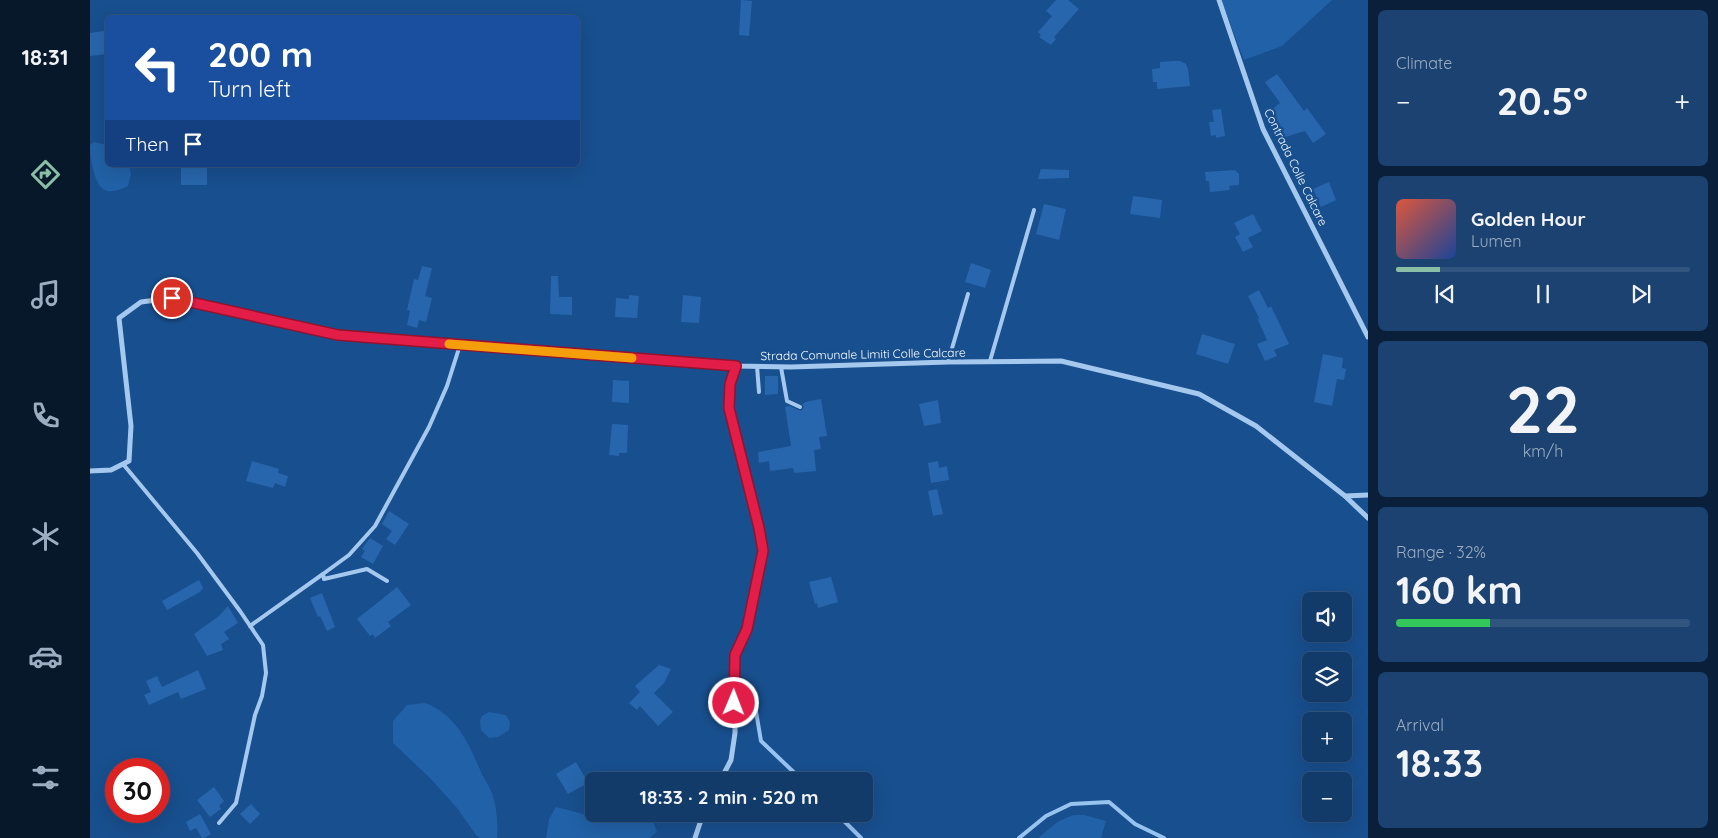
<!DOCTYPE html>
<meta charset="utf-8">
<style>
:root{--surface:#123b6a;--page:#1b4270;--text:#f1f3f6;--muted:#9cadc1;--line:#31557e;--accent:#8abfa5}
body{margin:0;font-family:Quicksand,sans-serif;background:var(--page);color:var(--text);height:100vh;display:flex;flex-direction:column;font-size:19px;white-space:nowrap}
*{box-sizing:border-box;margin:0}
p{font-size:16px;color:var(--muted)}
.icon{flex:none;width:28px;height:28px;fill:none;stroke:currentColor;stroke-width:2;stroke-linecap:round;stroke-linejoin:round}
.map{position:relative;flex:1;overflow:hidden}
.side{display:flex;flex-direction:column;gap:10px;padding:10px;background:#0a203a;width:350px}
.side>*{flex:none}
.top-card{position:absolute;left:15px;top:15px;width:475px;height:152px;border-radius:8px;box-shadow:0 5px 20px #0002,0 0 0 1px var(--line);background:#1a4fa0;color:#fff;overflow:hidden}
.controls{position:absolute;left:1212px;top:592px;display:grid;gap:10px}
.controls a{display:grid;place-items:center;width:50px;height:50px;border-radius:8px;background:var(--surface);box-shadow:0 5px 20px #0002,0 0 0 1px var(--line);font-size:25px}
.speed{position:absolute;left:15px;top:758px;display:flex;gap:10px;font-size:25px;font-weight:700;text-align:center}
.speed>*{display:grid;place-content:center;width:65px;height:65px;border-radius:50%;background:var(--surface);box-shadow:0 5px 20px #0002,0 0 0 1px var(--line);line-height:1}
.speed .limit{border:8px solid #d22;background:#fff;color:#111}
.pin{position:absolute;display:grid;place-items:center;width:42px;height:42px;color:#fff;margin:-21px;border:2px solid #fff;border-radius:50%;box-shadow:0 1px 5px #0007}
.me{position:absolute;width:55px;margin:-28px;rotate:1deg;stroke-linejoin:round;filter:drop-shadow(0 0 4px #0008)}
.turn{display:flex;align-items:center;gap:18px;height:105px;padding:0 20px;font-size:22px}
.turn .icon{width:65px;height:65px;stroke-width:2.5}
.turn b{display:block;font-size:35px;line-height:42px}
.then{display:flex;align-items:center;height:48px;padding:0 20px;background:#0003;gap:10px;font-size:19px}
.big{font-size:38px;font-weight:800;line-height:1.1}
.side .widget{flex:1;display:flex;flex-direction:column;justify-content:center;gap:8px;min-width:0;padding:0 18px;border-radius:8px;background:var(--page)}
.side .dial{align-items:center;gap:0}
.dial b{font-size:65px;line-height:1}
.song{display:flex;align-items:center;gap:15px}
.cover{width:60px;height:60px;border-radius:8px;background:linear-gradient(135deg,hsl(10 70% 55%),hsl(220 70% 35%))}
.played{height:5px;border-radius:2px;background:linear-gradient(90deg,var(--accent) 15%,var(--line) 15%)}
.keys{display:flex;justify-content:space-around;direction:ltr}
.heat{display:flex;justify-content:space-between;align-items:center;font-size:28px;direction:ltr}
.charge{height:8px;border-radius:4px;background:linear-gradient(90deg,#34c759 32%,var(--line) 0)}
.trip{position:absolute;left:495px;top:772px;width:288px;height:50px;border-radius:8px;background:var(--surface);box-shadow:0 5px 20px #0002,0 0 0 1px var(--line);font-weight:800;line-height:50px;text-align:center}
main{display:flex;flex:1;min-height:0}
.dock{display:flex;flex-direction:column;width:90px;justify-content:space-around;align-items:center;background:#07182a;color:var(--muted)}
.dock .icon{width:35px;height:35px}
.dock .on{color:var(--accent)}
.dock b{font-size:22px;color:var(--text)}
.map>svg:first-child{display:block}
</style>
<main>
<nav class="dock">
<b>18:31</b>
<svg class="icon on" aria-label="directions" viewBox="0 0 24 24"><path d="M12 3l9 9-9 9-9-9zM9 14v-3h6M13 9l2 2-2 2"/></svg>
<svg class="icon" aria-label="music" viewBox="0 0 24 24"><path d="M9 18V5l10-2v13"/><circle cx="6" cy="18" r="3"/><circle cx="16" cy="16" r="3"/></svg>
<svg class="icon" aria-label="phone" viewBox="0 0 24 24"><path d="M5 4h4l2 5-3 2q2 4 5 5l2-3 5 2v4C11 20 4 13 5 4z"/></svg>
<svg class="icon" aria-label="climate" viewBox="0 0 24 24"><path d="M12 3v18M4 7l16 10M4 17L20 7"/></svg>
<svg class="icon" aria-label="car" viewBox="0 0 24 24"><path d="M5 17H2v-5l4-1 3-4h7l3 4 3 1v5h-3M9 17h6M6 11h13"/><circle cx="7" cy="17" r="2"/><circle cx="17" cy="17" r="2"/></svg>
<svg class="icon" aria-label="filters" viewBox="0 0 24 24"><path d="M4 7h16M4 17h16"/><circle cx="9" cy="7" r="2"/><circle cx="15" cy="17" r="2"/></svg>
</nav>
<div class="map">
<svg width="1278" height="838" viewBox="0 0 1278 838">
<rect width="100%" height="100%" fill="#184f8e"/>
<g fill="#2161a7">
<path d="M1131 0H1242L1192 46 1154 60Z"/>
<path d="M4 142 17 145 18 165H39L41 174 38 186C32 189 25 192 18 191 4 189 0 157 0 145Z"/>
<path d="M335 703C366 714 379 744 391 772 393 778 398 783 400 789 407 803 408 823 407 838H390L386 835 367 808 340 778 303 743V721L317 705Z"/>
<path d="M399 712 416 715 420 722 419 730 408 737 399 738 391 730 390 720 392 716Z"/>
<path d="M466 807 497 815 553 814 561 816 567 832 559 838H456L459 819Z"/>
<path d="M984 815H994L1016 821 1011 838H948C962 827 967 820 984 815Z"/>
</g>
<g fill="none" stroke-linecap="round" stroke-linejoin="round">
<g stroke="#97c3f1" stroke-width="4">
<path d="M662 688 671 741 713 781"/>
<path d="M747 814 771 838"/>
<path d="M929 838 956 816 981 804 1019 802 1045 824 1074 838"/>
</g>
</g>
<g fill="#2766ac">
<path d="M651 0 662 1 659 36 649 35Z"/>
<path d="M966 0H978L989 9 964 37 966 39 961 45 949 37 951 35 948 32 962 16 956 11Z"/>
<path d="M14 31 15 41H18V54L0 56V33Z"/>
<path d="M1084 61H1090L1096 64 1098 69 1100 86 1067 89V82H1063L1062 69 1070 68V62Z"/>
<path d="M1187 74 1214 111 1217 108 1236 134 1223 143 1215 131 1192 138 1181 110 1190 103 1175 82Z"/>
<path d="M1131 109 1135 136 1126 138V135L1121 136 1119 122H1124L1122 110Z"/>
<rect x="91" y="165" width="26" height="20"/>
<path d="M951 169 979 170V178L948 179Z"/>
<path d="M1145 170 1149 174V185L1139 186 1140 190 1120 192 1119 181H1116L1115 172Z"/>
<path d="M1239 182 1246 200 1231 207 1223 189Z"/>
<path d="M1043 196 1072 200 1070 218 1040 214Z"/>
<path d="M954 204 976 209 969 240 946 234Z"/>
<path d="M1163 214 1172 231 1158 238 1163 247 1153 252 1145 237 1150 234 1144 223Z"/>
<path d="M881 263 901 270 895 288 875 282Z"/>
<path d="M332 266 342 268 335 296 342 298 336 322 329 320 327 328 317 325 320 311 317 310 324 279 328 280Z"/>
<path d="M461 276H468L469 297H482V315L460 314Z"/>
<path d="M1169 290 1178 308 1181 306 1199 344 1184 350 1187 356 1175 361 1167 344 1177 340 1167 318 1170 320 1158 296Z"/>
<path d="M539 295 549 296 547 318 525 317 526 298 539 299Z"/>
<path d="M593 295 611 297 609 323 591 322Z"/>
<path d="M1112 334 1145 344 1138 364 1106 354Z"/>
<path d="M1233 354 1253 358 1252 368 1256 369 1254 380 1247 379 1242 406 1224 402Z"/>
<path d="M675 376H688V394L675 395Z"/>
<path d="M523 380 539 381V403L522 402Z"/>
<path d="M731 399 737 436 729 437 731 449 724 450 726 471 704 473 703 468 680 471 679 461 669 463 668 452 701 446 695 407 699 406 711 411 714 407 712 404 715 403V402Z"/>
<path d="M848 400 851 423 834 426 829 404Z"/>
<path d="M522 424 538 425 537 453H529V456L519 455Z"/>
<path d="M162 461 189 469 188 473 198 476 195 487 185 483 183 488 156 481Z"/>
<path d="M848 461 849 468 857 466 859 480 841 483 838 463Z"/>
<path d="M847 489 853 514 843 516 838 491Z"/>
<path d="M299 511 319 524 305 545 296 539 302 531 292 524Z"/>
<path d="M280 538 293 546 283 564 271 557 275 551 272 549Z"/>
<path d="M741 577 748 602 728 608 727 603 725 604 719 582Z"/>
<path d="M109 580 113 588 110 592 77 610 72 601Z"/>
<path d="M307 587 321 605 298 622 301 626 285 638 283 634 280 636 267 619Z"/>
<path d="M232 593 245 627 237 631 230 616 228 617 220 598Z"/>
<path d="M138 606 148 623 134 632 139 639 131 644 133 650 117 656 104 634 129 616Z"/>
<path d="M569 665 581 669 574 683 564 693 583 712 568 726 550 706 547 710 539 703 550 692 545 686Z"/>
<path d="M108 670 116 689 91 699 88 692 59 705 54 695 61 692 56 681 67 676 72 687Z"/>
<path d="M486 762 498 783 478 794 466 774Z"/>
<path d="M124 787 134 801 129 806 131 809 120 817 107 800Z"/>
<path d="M161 804 170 814 160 824 150 814Z"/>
<path d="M110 814 121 834 114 838H112L106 828 100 831 96 822Z"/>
</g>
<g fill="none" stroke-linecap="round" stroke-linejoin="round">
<g stroke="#a5c8ef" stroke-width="4">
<path d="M900 361 944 210"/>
<path d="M858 362 878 294"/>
<path d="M667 366 669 392"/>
<path d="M691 367 697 401 710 407"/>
<path d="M33 464 107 553 150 611 173 645 176 673 172 696 165 715 146 803 129 823"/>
<path d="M297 581 277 569 234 579 233 574 259 555 285 526 339 427 357 386 370 345"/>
<path d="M160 626 233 574"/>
</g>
<g stroke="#a5c8ef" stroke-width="5">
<path d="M1129 0 1173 129 1278 337"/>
<path d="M0 471 21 470 39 461 41 426 29 318 51 302 82 298 248 335 646 366 701 367 858 362 971 361 1109 394 1166 426 1255 496 1278 518"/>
<path d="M1255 496 1278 495"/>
<path d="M630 781 641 760 645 733V655L657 629 673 551 669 528 639 408 640 384 646 366"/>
<path d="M605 838 613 814"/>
</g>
</g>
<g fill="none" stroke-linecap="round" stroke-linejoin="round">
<g stroke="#92132f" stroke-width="12">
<path id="route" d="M82 298 248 335 646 366 640 384 639 408 669 528 673 551 657 629 645 655 644 703"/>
</g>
<use href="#route" stroke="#e11d48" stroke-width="9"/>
<path stroke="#f59e0b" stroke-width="9" d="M359 344 542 358"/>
</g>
<g text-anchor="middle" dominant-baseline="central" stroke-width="5" stroke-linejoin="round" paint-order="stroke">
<g font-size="12" fill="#fff" stroke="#184f8e">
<text transform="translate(1206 167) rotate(64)">Contrada Colle Calcare</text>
<text transform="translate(773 354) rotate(-1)">Strada Comunale Limiti Colle Calcare</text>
</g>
</g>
</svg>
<div class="controls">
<a><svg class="icon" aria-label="sound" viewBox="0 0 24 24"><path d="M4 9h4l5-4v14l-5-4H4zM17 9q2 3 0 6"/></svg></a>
<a><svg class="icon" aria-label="layers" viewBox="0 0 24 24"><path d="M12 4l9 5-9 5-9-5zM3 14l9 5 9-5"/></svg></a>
<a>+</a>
<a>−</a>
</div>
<div class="speed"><div class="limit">30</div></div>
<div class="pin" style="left:82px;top:298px;background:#d93025"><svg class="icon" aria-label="arrive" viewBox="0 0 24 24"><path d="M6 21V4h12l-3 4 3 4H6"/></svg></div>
<svg class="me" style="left:644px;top:703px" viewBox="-20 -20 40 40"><circle r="17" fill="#e11d48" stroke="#fff" stroke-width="3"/><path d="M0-11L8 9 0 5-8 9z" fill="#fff"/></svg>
<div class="trip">18:33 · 2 min · 520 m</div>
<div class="top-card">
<div class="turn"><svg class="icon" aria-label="left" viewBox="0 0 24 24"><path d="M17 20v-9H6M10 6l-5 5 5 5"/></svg><div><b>200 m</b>Turn left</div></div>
<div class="then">Then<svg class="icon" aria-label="arrive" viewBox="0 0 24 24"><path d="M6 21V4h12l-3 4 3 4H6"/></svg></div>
</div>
</div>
<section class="side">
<div class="widget"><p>Climate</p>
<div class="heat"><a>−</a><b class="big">20.5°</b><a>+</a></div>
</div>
<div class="widget">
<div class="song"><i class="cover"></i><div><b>Golden Hour</b><p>Lumen</p></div></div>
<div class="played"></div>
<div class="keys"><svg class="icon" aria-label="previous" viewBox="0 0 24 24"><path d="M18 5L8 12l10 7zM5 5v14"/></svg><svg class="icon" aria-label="pause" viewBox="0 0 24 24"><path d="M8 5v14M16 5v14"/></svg><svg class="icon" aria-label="next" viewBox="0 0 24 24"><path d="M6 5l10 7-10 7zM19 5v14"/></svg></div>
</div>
<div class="widget dial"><b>22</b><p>km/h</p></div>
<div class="widget"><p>Range · 32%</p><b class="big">160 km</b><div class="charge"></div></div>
<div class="widget"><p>Arrival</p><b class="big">18:33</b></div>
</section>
</main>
